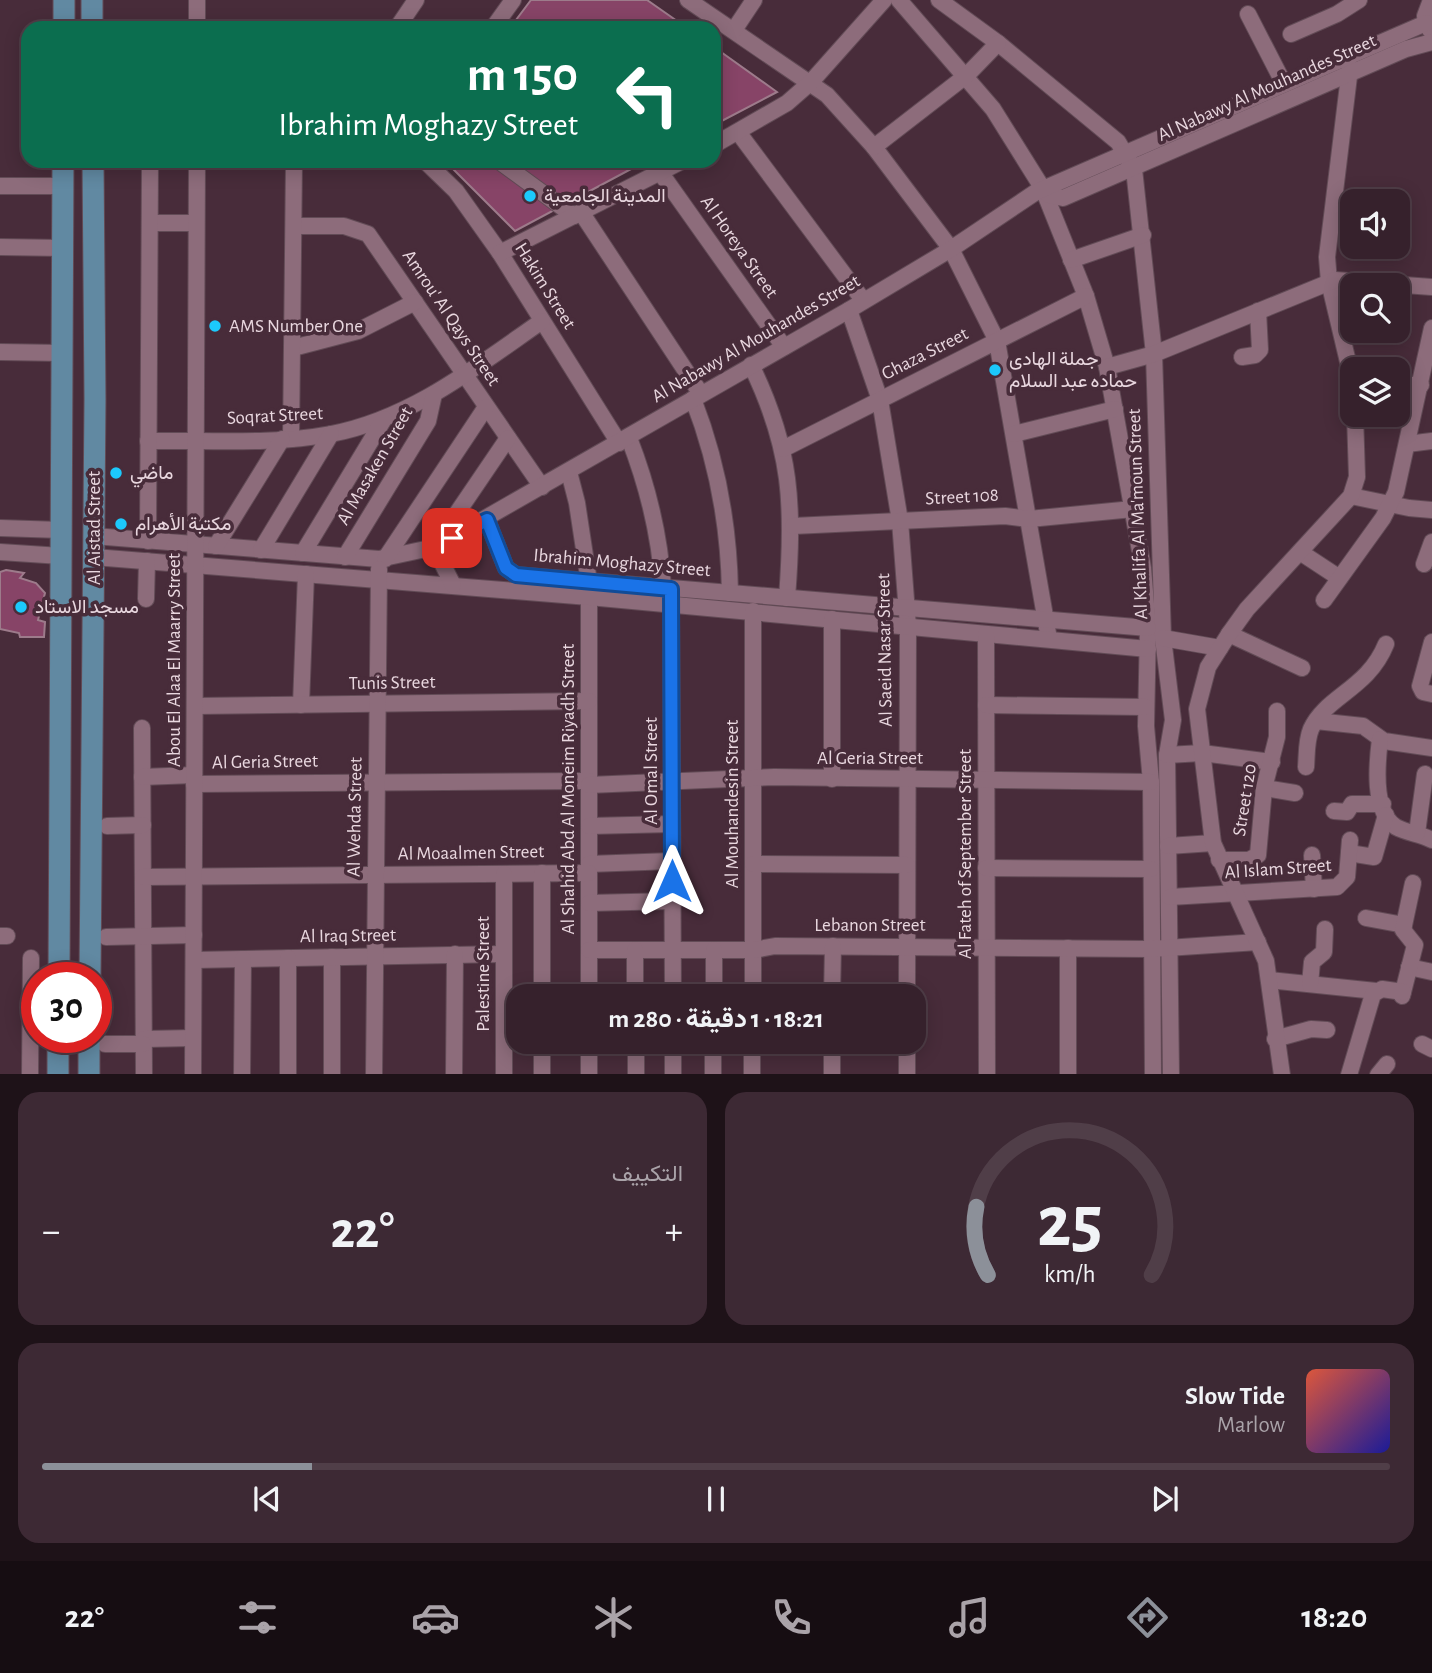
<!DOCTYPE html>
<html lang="ar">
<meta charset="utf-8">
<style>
:root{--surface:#36212c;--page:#3d2934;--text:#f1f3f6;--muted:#aaa3a9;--line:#503e48;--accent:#8c9099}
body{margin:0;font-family:"Alegreya Sans",Vazirmatn,sans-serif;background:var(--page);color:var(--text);direction:rtl;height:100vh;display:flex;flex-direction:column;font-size:26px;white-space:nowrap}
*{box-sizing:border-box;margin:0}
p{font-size:23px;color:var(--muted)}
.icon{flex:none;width:38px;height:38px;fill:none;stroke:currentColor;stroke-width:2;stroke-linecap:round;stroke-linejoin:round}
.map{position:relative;height:1074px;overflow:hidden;direction:ltr}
.drawer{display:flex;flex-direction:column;gap:18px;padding:18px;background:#1e1218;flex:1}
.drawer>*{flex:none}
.banner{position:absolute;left:21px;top:21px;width:700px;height:147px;border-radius:21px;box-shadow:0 4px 18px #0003,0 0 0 2px var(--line);direction:rtl;background:#0b6e4f;color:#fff;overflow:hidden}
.fabs{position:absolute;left:1340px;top:189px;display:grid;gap:14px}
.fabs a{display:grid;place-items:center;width:70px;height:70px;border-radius:14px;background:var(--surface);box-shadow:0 4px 18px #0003,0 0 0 2px var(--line);font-size:35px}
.speed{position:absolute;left:21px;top:962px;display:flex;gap:14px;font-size:35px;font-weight:700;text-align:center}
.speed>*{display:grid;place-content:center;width:91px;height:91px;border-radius:50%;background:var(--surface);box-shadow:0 4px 18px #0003,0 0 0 2px var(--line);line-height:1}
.speed .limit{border:10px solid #d22;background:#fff;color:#111}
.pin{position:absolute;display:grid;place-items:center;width:60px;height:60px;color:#fff;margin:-30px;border-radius:14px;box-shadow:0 4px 10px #0006}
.me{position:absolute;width:77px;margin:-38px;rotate:0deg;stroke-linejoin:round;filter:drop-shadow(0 0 5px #0008)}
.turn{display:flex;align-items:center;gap:24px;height:147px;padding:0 28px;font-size:32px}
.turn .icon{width:91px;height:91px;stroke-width:2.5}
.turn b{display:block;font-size:49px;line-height:60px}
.big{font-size:52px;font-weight:700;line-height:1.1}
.drawer .card{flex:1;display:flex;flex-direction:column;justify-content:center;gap:10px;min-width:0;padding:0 24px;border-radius:21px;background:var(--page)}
.drawer .dial{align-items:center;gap:0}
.dial svg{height:182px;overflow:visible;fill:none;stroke:var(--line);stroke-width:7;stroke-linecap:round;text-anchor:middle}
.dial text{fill:var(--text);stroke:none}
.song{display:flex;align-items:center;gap:21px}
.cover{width:84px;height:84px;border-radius:10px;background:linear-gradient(135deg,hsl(10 70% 55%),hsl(240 70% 35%))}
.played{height:7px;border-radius:4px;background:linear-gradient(90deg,var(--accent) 20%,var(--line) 20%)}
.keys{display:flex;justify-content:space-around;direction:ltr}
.heat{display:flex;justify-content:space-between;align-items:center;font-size:38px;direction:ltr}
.drawer .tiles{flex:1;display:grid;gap:18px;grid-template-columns:1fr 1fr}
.card:last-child{grid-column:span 2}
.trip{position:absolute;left:506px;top:984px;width:420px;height:70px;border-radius:21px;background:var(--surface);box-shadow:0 4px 18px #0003,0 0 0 2px var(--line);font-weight:700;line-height:70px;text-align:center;direction:rtl}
.tabs{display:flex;height:112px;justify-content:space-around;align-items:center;background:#160d12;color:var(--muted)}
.tabs .icon{width:49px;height:49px}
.tabs .on{color:var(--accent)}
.tabs b{font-size:32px;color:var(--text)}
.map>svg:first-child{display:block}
</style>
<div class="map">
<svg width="1432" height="1075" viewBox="0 0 1432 1075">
<rect width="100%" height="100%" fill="#482c3a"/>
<g fill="#874467" stroke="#9d7b8b" stroke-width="2">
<path d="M531 0H647L687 28H510Z"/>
<path d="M714 47 777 92 714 125Z"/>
<path d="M445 161H646L515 231Z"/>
<path d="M6 570 24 573 20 578 36 583 45 593 38 620 45 622 44 637H20L19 633 0 629V572Z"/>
</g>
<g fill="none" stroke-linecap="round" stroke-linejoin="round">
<g stroke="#624b56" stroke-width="18">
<g id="minor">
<path d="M688 0 827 95 874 147 951 249 997 341 1049 639"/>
<path d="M899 0 993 109 1043 189 1086 296 1107 367 1143 568 1148 628 1146 726 1151 782 1153 1075"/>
<path d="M939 0 998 43 1118 142 1134 169 1154 354 1163 638 1173 720 1167 755 1171 1075"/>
<path d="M1248 14 1284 84"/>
<path d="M197 28V0"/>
<path d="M308 28H340"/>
<path d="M397 28 416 0"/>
<path d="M493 28 513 0"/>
<path d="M734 30 754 0"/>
<path d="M1430 30 1425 16 1431 0"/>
<path d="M1291 34 1337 14 1359 0"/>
<path d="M1350 68 1327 257 1329 282 1353 383"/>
<path d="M738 132 863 300"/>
<path d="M714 145 787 103 811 82 884 0"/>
<path d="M874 147 967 75 998 43"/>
<path d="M425 161 456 191 500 253 619 443"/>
<path d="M499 161 574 216"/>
<path d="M660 172 784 347"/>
<path d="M0 186H63"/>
<path d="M1043 189 1049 195 1063 198 1406 49 1432 42"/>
<path d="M581 212 701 394"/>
<path d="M150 223H196"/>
<path d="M294 226H344L368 234 542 487"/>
<path d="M0 247 63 248"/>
<path d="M500 253 682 161"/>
<path d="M1071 260 1143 235"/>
<path d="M849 310 880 400 900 521 908 626 907 996"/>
<path d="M293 348 358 331 415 302"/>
<path d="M0 352 62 353"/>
<path d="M1242 357 1255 355 1260 350 1258 311"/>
<path d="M751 365C792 449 794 506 787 598"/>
<path d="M1107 367 1154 354 1335 280 1432 287"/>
<path d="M1398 385H1421"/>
<path d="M693 399C718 463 729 525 730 593"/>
<path d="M1014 434 1115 409"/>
<path d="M629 438C648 487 660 535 663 588"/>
<path d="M291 439 294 161"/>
<path d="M148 441C208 440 272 445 331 434 411 419 477 366 542 321"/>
<path d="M1407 444 1432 441"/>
<path d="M783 449 1086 296"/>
<path d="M569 472 577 503 589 582V996"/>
<path d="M1351 496 1409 508 1432 510"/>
<path d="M487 520 506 568 516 575 1148 628"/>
<path d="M793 526 1005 516 1029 519 1133 509"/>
<path d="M0 528 61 530"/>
<path d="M94 536 379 559 435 547 849 310 951 249 1036 192 1426 23"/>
<path d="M148 541 150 161"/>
<path d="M216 546 282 439"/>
<path d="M261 550 331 434"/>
<path d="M0 552 61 556"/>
<path d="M1300 552 1338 577"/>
<path d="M303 553 384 419"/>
<path d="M94 557 589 597 1148 649"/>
<path d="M345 557 428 421 434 394"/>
<path d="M385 559 486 407"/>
<path d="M1424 564 1432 542"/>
<path d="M453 585 437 553 436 544 508 438"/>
<path d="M671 596 673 996"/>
<path d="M146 599 147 561"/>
<path d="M1324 600 1383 518 1396 492 1432 328"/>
<path d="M753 611V996"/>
<path d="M986 634 987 1075"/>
<path d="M1229 634 1302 668"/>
<path d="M1163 638 1220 648"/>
<path d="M1432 642 1420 686 1423 692 1432 694"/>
<path d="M301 705 306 574"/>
<path d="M986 705 1146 707"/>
<path d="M195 706 589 701"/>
<path d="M1316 721 1363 726 1384 741 1432 748"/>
<path d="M142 728 144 1075"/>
<path d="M1380 739C1377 763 1372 812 1396 827 1407 833 1421 834 1432 840"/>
<path d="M1167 755 1202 753 1272 762"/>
<path d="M1306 767C1307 755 1306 741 1311 729 1326 696 1368 689 1386 644"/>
<path d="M142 777 194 775"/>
<path d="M832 779V619"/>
<path d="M194 784 589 781"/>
<path d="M589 785 774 777 1151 782"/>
<path d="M1264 788 1295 793"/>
<path d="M1334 811 1347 812 1352 804H1383"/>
<path d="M107 826 143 825"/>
<path d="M589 826 672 824"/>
<path d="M1417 833 1425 774"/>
<path d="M1168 846 1213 843"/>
<path d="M1349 853 1374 857 1386 815"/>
<path d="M1312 855 1314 889"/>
<path d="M1219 860H1249L1258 855 1264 788 1277 737V711"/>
<path d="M589 864 672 861"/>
<path d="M753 864 907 865"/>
<path d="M986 868 1151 869"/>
<path d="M143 877 589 873"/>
<path d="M1170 897 1337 887 1347 877 1350 840"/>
<path d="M589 903 672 901"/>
<path d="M1366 918 1404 925"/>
<path d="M0 936H7"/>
<path d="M106 937 194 935"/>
<path d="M1068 948V1075"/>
<path d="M589 950H754L775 946 1151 949 1258 942"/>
<path d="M635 950V996"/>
<path d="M332 957V1075"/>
<path d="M194 960 504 954"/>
<path d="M1409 967 1432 972"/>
<path d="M1269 980 1376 991"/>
<path d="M1310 984 1312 962 1324 952 1325 929"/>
<path d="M542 996V873"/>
<path d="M714 996V950"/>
<path d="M832 996 833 946"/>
<path d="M1402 996 1415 945 1403 930 1413 883"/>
<path d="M144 1039 193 1038"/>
<path d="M1275 1039 1311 1029 1327 1030"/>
<path d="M589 1041V1075"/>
<path d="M636 1041V1075"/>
<path d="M673 1041V1075"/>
<path d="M105 1044H143"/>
<path d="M1422 1044 1432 1049"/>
<path d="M30 1075 31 958"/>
<path d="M193 1075 197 161"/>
<path d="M242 1075 243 959"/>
<path d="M288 1075V958"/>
<path d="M374 1075 379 569"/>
<path d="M454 1075 455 954"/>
<path d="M504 1075V874"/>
<path d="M542 1075V1041"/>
<path d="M713 1075V1041"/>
<path d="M752 1075V1041"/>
<path d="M832 1075V1041"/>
<path d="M907 1075V1041"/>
<path d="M1282 1075 1266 961 1213 843 1197 709 1208 667 1229 634 1247 609 1351 496 1357 477 1355 415"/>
<path d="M1349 1075 1373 994 1382 989 1403 992"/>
<path d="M1378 1075 1387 1064"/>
</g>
</g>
<g stroke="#624b56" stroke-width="23">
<g id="major">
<path d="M64 28V0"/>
<path d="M92 28V0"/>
<path d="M59 978 63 161"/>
<path d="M90 978 95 399 93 161"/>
<path d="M58 1075V1038"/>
<path d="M89 1075V1038"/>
</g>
</g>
<use href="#minor" stroke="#8d6c7b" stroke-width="16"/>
<use href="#major" stroke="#6189a2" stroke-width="21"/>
</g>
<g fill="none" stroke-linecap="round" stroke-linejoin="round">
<g stroke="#114b97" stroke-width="18">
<path id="route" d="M452 538 487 520 506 568 516 575 671 589 672 881"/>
</g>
<use href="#route" stroke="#1a73e8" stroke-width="12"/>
</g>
<g fill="#1cc9fc" stroke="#482c3a" stroke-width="2.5">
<circle cx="530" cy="196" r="7"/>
<circle cx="215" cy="326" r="7"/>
<circle cx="995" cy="370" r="7"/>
<circle cx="116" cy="473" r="7"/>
<circle cx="121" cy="524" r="7"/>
<circle cx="21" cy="607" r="7"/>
</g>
<g text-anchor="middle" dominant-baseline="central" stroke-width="7" stroke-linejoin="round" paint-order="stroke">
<g font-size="19" fill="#e9d7df" stroke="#482c3a">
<text transform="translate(1267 88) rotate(-24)">Al Nabawy Al Mouhandes Street</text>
<text transform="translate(739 247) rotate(55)">Al Horeya Street</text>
<text transform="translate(545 286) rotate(58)">Hakim Street</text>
<text transform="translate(451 318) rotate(56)">Amrou' Al Qays Street</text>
<text transform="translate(756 339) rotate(-30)">Al Nabawy Al Mouhandes Street</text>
<text transform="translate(925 354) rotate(-27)">Ghaza Street</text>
<text transform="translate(275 416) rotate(-3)">Soqrat Street</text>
<text transform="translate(375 466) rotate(-60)">Al Masaken Street</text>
<text transform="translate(962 497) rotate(-3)">Street 108</text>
<text transform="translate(1138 514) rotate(-92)">Al Khalifa Al Ma'moun Street</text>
<text transform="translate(94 528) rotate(-90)">Al Aistad Street</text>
<text transform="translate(622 563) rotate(5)">Ibrahim Moghazy Street</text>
<text transform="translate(885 650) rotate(-91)">Al Saeid Nasar Street</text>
<text transform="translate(174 660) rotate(-90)">Abou El Alaa El Maarry Street</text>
<text transform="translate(392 683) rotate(-1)">Tunis Street</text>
<text x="870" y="758">Al Geria Street</text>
<text transform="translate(265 762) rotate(-1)">Al Geria Street</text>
<text transform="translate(651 771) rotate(-90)">Al Omal Street</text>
<text transform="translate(568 789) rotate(-90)">Al Shahid Abd Al Moneim Riyadh Street</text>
<text transform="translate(1245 800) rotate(-81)">Street 120</text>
<text transform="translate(732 804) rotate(-90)">Al Mouhandesin Street</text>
<text transform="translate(355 817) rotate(-89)">Al Wehda Street</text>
<text transform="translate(471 853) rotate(-1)">Al Moaalmen Street</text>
<text transform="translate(965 854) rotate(-90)">Al Fateh of September Street</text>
<text transform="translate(1278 869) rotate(-4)">Al Islam Street</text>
<text x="870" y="925">Lebanon Street</text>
<text transform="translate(348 936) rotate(-1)">Al Iraq Street</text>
<text transform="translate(483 974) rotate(-90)">Palestine Street</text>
</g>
<g font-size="19" fill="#e9d7df" stroke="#482c3a" text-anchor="start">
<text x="544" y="196">المدينة الجامعية</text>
<text x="229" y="326">AMS Number One</text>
<text x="1009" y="359">جملة الهادى<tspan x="1009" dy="22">حماده عبد السلام</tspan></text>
<text x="130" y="473">ماضي</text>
<text x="135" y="524">مكتبة الأهرام</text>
<text x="35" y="607">مسجد الاستاد</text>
</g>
</g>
</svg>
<div class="fabs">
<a><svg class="icon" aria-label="sound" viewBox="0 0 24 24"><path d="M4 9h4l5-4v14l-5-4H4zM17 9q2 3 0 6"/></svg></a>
<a><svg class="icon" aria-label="search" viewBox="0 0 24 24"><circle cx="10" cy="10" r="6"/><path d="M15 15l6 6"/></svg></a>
<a><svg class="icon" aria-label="layers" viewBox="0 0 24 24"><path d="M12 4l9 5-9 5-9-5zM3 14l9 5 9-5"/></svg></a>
</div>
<div class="speed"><div class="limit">30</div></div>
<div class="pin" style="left:452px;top:538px;background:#d93025"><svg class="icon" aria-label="arrive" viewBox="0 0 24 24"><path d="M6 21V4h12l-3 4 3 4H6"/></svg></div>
<svg class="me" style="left:672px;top:881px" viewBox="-20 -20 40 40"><path d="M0-17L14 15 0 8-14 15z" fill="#1a73e8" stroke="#fff" stroke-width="4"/></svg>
<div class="trip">18:21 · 1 دقيقة · 280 m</div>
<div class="banner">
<div class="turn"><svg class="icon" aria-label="left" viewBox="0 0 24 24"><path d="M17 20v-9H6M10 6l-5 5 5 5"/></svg><div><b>150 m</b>Ibrahim Moghazy Street</div></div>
</div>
</div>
<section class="drawer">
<div class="tiles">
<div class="card dial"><svg viewBox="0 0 100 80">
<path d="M14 69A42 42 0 1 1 86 69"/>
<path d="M14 69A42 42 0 0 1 9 39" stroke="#8c9099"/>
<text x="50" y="56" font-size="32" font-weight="700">25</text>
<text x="50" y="72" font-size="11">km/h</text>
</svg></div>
<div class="card"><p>التكييف</p>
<div class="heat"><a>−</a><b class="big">22°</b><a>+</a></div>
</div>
<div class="card">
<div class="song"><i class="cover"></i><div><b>Slow Tide</b><p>Marlow</p></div></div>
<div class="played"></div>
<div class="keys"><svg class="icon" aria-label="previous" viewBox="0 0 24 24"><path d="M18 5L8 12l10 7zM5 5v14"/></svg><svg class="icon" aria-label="pause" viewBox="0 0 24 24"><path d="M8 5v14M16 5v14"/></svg><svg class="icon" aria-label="next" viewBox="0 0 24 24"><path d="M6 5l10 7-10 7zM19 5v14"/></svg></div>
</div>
</div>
</section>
<nav class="tabs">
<b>18:20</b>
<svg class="icon on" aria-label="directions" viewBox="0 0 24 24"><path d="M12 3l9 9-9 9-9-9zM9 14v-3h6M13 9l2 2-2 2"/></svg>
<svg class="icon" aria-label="music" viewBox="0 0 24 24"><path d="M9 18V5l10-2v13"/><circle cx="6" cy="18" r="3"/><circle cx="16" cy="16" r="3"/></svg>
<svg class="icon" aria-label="phone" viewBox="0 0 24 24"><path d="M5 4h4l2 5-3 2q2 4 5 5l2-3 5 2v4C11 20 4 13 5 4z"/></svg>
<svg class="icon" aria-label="climate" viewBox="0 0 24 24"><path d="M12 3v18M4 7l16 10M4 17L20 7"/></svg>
<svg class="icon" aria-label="car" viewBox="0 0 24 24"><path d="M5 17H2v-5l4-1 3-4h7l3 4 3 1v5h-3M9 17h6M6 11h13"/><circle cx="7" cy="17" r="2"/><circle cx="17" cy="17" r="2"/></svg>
<svg class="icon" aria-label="filters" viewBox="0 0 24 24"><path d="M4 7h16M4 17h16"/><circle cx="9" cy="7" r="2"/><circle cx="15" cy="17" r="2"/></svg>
<b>22°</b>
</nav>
